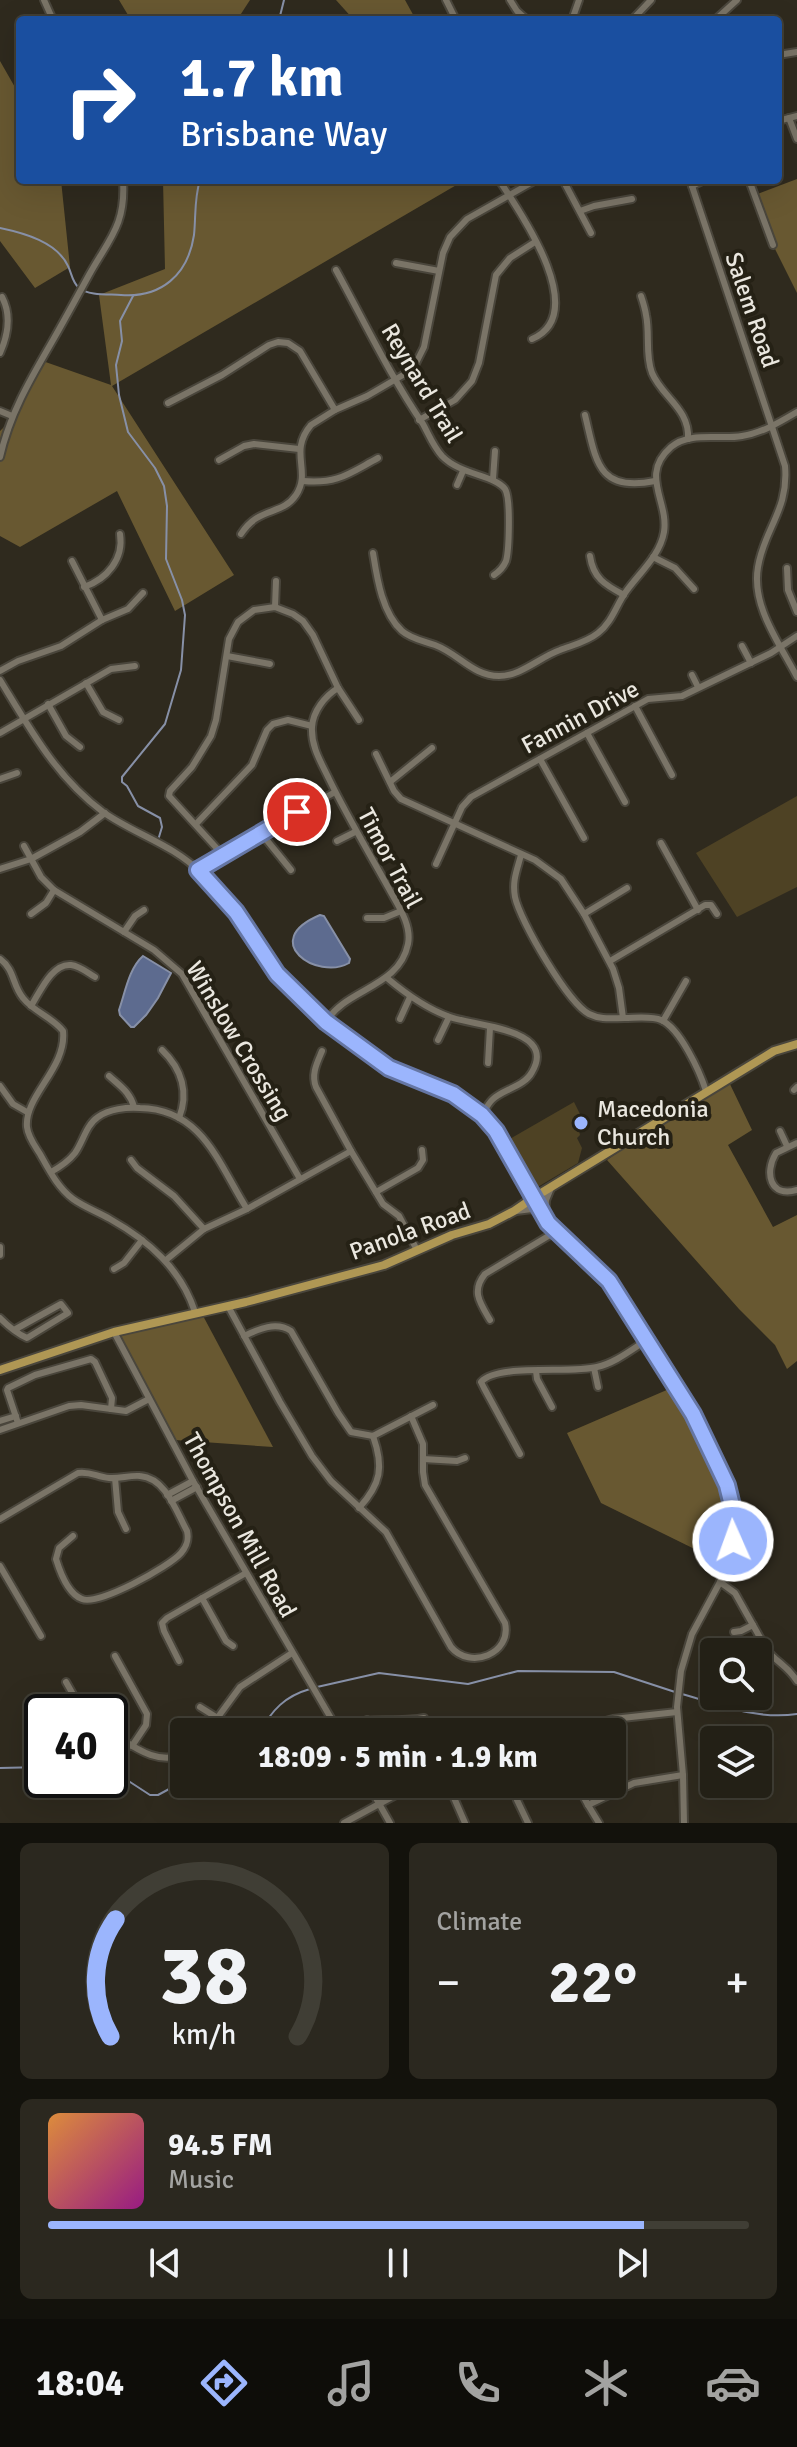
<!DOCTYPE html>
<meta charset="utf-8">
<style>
:root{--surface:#232016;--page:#2b281f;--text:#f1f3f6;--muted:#a3a3a1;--line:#403e35;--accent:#9bb5fd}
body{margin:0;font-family:Signika,sans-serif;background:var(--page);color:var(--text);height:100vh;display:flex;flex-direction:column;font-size:30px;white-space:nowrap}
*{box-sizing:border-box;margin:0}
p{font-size:26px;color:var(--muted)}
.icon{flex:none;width:44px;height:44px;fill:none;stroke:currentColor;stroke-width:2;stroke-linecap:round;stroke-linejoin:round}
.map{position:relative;height:1823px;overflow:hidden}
.sheet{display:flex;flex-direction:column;gap:20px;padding:20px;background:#13120c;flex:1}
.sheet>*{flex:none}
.top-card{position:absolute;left:16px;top:16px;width:766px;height:168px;border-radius:8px;box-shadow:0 8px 32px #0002,0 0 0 2px var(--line);background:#1a4fa0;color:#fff;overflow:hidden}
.buttons{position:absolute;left:700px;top:1638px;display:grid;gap:16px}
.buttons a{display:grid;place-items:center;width:72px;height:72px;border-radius:8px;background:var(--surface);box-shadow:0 8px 32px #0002,0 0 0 2px var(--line);font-size:40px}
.speed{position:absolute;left:24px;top:1694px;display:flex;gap:16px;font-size:40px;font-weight:700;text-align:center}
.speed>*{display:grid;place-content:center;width:104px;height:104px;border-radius:50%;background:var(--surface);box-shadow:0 8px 32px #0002,0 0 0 2px var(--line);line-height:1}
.speed .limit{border:4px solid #111;border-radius:12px;background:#fff;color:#111}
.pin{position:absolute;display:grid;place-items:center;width:68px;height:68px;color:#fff;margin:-34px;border:4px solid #fff;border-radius:50%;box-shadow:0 2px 8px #0007}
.me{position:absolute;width:88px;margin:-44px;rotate:358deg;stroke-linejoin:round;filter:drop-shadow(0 0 6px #0008)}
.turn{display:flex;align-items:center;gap:28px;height:168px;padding:0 32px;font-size:36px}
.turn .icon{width:104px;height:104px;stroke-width:2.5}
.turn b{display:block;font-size:56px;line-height:68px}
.big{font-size:60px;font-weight:700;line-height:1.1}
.sheet .card{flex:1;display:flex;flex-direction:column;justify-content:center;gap:12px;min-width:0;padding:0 28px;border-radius:12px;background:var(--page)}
.sheet .dial{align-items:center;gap:0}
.dial svg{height:208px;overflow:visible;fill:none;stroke:var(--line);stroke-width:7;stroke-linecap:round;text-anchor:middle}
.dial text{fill:var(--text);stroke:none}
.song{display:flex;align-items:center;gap:24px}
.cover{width:96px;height:96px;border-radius:12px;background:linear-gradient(135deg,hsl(30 70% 55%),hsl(310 70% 35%))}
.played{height:8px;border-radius:4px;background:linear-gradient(90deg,var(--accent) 85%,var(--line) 85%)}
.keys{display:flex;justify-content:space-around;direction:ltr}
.heat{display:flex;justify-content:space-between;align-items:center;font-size:44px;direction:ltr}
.sheet .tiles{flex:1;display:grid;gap:20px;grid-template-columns:1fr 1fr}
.card:last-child{grid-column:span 2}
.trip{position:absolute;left:170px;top:1718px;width:456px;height:80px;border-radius:8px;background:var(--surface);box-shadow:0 8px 32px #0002,0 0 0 2px var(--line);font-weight:700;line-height:80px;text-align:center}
.tabs{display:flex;height:128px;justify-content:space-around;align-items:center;background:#0e0d09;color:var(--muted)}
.tabs .icon{width:56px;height:56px}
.tabs .active{color:var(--accent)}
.tabs b{font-size:36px;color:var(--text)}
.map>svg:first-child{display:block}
</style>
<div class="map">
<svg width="797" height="1823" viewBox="0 0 797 1823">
<rect width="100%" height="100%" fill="#2f2a1e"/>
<g fill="#4e4224">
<path d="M797 796V887L737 917 696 853Z"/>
<path d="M574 1102 581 1116 576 1119 580 1135 577 1138 582 1148 578 1163 536 1188 508 1140Z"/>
</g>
<g fill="#685831">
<path d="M119 0H250L237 20H131Z"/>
<path d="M336 0H405L416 20H354Z"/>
<path d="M0 61 20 96V180H61L70 267 35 288 0 241Z"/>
<path d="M797 179V293L773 245 755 195Z"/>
<path d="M163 180H465L112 386 234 575 175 611 117 491 20 547 0 536V431L7 424 37 359 111 385 99 295 165 269Z"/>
<path d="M728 1080 752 1130 728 1145 773 1227 797 1215V1361L787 1369 775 1345 739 1309 607 1160 707 1090Z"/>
<path d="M201 1312 273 1447 175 1440 111 1333Z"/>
<path d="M676 1386C707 1425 736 1482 734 1534 734 1543 727 1554 723 1563L601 1503 567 1433Z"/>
</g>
<g fill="#5d6b8f" stroke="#8790a7" stroke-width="2">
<path d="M320 915 324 916 350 959 349 963C317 981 258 941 320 915Z"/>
<path d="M143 956 171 973 158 998 146 1015 134 1027H131L120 1015 119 1010C125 993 129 968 143 956Z"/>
</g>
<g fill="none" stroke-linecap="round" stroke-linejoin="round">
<g stroke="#8790a7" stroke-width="2">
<path d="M279 20 284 0"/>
<path d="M0 228C24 233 57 242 68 266 72 274 72 282 79 288 89 296 109 294 121 295 161 298 188 275 194 235 196 216 194 199 200 180"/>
<path d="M133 296 120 321 122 341 116 365 119 395 128 432 155 468 164 486 167 506 166 559 182 600 185 615 181 670 165 724 122 777V782L127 786 138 806 160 818 162 827 159 837"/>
<path d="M317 1687 379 1673 468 1684 518 1671 614 1672 675 1692"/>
<path d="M682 1694C720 1705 757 1720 797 1714"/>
<path d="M260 1732C272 1710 285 1696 310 1689"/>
<path d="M0 1768 42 1767"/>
<path d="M101 1780 110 1783 127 1780 150 1795H158L184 1781"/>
</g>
<g stroke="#4a463c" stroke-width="10">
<g id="minor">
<path d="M44 0 53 20"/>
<path d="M446 0 456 20"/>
<path d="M510 0 517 11 527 20"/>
<path d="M572 20 579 0"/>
<path d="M632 20 651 0"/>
<path d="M715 20 737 0"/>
<path d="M778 55 797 52"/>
<path d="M789 118 797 139"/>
<path d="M778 121 797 116"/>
<path d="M499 180C521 213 591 314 532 339"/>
<path d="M563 180 591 233"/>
<path d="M690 180 785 466C789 510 764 529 758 567 751 606 780 644 797 677"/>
<path d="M749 180 773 245"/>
<path d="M692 186 704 180"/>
<path d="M580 211 594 206 632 199"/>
<path d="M396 263 439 271"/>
<path d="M336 270C364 321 390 376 423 424 429 435 433 446 442 456 460 475 495 475 505 489 511 498 509 551 506 561 503 568 500 571 494 575"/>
<path d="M641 296C643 302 645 308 646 315 650 333 645 355 652 373 662 397 690 409 688 439"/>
<path d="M0 353C8 335 12 316 2 297"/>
<path d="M168 403 222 375 269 345 278 342 288 343 300 351 335 410"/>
<path d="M0 411 12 416"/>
<path d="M585 415C596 460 597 493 655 481"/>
<path d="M419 420 455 400 472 381 479 363 496 275 510 258 535 242"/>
<path d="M0 457C10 413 31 378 53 340 65 319 77 297 89 275 109 239 126 225 123 180"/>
<path d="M219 460 244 446 254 444 299 449"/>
<path d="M493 479 495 451"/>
<path d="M303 481C338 484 348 474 378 458"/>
<path d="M457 485 463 471"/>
<path d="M241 534C259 506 282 516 296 495 312 471 288 452 311 425L335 410 367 396 403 375 414 367 424 347 443 253 450 237 467 219 536 180"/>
<path d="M373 553C377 578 382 613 402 631 411 639 424 641 435 645 459 654 473 676 499 676 521 676 540 657 560 650 573 645 587 642 598 633 612 622 616 606 625 593 638 574 660 556 664 532 669 501 639 475 671 447 690 431 720 440 742 436 762 433 780 422 797 412"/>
<path d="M590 556C593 578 605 585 624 595"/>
<path d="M653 557 675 568 694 589"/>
<path d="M72 561 102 620"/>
<path d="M787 568 788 590 797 612"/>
<path d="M84 587C107 579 124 559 120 534"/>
<path d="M275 607 276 581"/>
<path d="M742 646 751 663"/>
<path d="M227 656 270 664"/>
<path d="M0 671 18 661 61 646 102 620 128 609 143 593"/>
<path d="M692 675 698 687"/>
<path d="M0 680C30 729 56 777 103 812 134 834 174 845 201 873 247 921 275 983 329 1025 348 1039 368 1055 388 1068 407 1079 430 1084 450 1092 468 1100 483 1116 496 1131L548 1223 564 1240 605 1276 619 1295 704 1434 727 1485 734 1510 735 1528 720 1582 692 1634 681 1671 677 1707 683 1775 684 1823"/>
<path d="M86 683 103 712 119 720"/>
<path d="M48 704 66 736 80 747"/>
<path d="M635 706 672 775"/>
<path d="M0 733 111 669 135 666"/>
<path d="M587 733 625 802"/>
<path d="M376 754 394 791 401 799 535 860 561 879 584 914 613 969 619 988 623 1018"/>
<path d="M540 759 584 838"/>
<path d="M0 779 17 773"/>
<path d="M390 782 432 748"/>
<path d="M196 824 252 765 267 730 273 724 288 720 312 726"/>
<path d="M261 833 291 870"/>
<path d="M337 841 355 832"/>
<path d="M661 843 698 910"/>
<path d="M24 846 41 877 54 890 154 950 182 974 300 1179"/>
<path d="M222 854 169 796 170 791 192 767 211 736 216 720 229 639 238 622 254 610 275 607 293 614 303 621 313 635 338 688 359 720"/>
<path d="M521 855C517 870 512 881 515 897 520 921 568 1003 589 1014 601 1020 612 1018 625 1018 635 1018 652 1016 661 1020 680 1028 700 1072 706 1091"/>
<path d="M436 864 462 807 471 797 648 699 682 696 771 653 797 636"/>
<path d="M0 869 31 859 80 832 105 813"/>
<path d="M198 870 335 792"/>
<path d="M31 914 46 903 54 890"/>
<path d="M584 914 627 888"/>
<path d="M367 918H384L401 911"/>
<path d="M124 932 135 916 144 910"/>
<path d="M0 959C15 970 12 985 23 998 34 1012 52 1017 63 1031 67 1068 24 1096 27 1127 28 1137 35 1146 40 1154 49 1170 58 1188 73 1199 84 1207 98 1212 110 1219 149 1241 181 1269 195 1312"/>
<path d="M610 961 705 905H711L717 914"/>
<path d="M387 978C406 994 427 1009 450 1017 473 1026 558 1028 532 1072 524 1087 503 1089 492 1100 488 1104 485 1110 482 1115"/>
<path d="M31 1006C40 992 52 963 71 965 80 966 88 973 95 977"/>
<path d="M400 1019 410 997"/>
<path d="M663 1021 686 981"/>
<path d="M326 1022C346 988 399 988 408 944 412 924 397 904 388 887 368 851 347 816 329 779 321 762 311 747 312 727 313 711 325 696 338 688"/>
<path d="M438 1040 449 1017"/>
<path d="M162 1050C182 1069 189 1093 179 1118"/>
<path d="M322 1051C317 1063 311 1074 316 1087L351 1151 383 1204 399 1216 417 1250"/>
<path d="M488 1063 490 1028"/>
<path d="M109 1076C120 1086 130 1092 134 1107"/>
<path d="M0 1086 13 1104 27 1112"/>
<path d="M794 1090 797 1087"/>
<path d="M780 1131 787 1146"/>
<path d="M797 1143 776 1153C764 1173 770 1198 797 1190"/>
<path d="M131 1160 137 1168 174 1196 204 1229"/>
<path d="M51 1172C60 1167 68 1162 75 1153 83 1142 86 1125 98 1117 109 1109 127 1107 140 1108 203 1109 219 1165 247 1209"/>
<path d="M376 1192 418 1168 423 1160 422 1150"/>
<path d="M516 1211 532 1209 540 1213"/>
<path d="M545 1215 546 1200 551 1188"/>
<path d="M0 1247V1255"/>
<path d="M166 1260 204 1229 247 1209 351 1151"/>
<path d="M114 1269 124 1263 142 1240"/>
<path d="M228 1306 280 1402 312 1456 331 1481 386 1532 451 1647C470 1670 512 1654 505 1623L425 1485 423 1472V1444L411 1416"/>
<path d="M0 1318C8 1326 16 1333 27 1338L68 1313 61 1304 14 1330"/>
<path d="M490 1320C480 1303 471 1291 485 1274L555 1232"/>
<path d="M114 1332 193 1481 339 1732"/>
<path d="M244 1336C259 1329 276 1321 291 1331L338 1413 351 1432 373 1436 433 1405"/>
<path d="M594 1368 598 1387"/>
<path d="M536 1371 537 1379 552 1407"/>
<path d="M0 1421 16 1416"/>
<path d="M18 1423 7 1390 8 1388 35 1375 91 1359 95 1362 112 1398 111 1409"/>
<path d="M0 1430 69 1406 81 1405 126 1411 149 1399"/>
<path d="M520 1454 484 1388 481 1382C498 1363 570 1374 597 1367 615 1363 631 1350 647 1340"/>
<path d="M423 1459 457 1461 465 1458"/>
<path d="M115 1478 118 1512 126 1529"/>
<path d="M167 1495 193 1481"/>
<path d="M171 1501 197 1487"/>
<path d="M359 1508C381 1484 384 1467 373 1436"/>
<path d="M0 1519 78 1473C90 1471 97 1477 109 1478 119 1479 130 1475 140 1476 166 1478 176 1511 187 1531 189 1540 187 1546 181 1553 169 1567 98 1606 82 1599 68 1594 60 1572 56 1559L59 1548 73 1536"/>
<path d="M0 1566 41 1636"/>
<path d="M720 1582 735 1593 767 1650C777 1663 787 1665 797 1681"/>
<path d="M202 1598 226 1641 233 1646"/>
<path d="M734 1632 741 1631 753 1625"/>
<path d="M115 1656 147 1714 146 1725 132 1746"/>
<path d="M179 1661 164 1631 162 1623 167 1618 246 1573"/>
<path d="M758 1675 773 1657"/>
<path d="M66 1682 83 1712"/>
<path d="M200 1707 216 1717"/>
<path d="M367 1720 368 1732"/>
<path d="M338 1729C367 1714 394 1724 424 1718"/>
<path d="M110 1732C133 1746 156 1766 184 1754"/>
<path d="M207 1732 240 1687 292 1653"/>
<path d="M564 1732 613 1719 677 1712"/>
<path d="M368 1784 390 1823"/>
<path d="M448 1784 465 1823"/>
<path d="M513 1784 517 1800 528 1823"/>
<path d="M579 1788 588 1805"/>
<path d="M344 1823 416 1784"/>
<path d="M599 1823 588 1805 634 1783 683 1775"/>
</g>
</g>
<g stroke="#4a463c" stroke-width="12">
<path id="major" d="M0 1370 114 1332 246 1302 384 1265 452 1235 489 1224 514 1211 533 1198 774 1051 797 1044"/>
</g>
<use href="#minor" stroke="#7a7467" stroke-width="6"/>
<use href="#major" stroke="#af9754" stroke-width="8"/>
</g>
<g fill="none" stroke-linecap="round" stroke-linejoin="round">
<g stroke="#6576a4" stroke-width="20">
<path id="route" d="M297 812 198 870 236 912 277 974 326 1022 389 1068 453 1094 482 1115 496 1131 548 1223 609 1281 693 1414 727 1485 736 1522 733 1541"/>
</g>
<use href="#route" stroke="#9bb5fd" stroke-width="14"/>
</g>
<circle fill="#9bb5fd" stroke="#252115" stroke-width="3" cx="581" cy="1123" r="8"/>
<g text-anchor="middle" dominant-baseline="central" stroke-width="8" stroke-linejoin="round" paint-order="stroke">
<g font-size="24" fill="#eae7df" stroke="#252115">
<text transform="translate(752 310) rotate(71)">Salem Road</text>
<text transform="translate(422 383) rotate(59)">Reynard Trail</text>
<text transform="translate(580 717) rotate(-28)">Fannin Drive</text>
<text transform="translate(390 858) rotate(62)">Timor Trail</text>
<text transform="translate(239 1041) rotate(59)">Winslow Crossing</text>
<text transform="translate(410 1231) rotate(-20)">Panola Road</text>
<text transform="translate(240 1525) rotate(61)">Thompson Mill Road</text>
</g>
<g font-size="24" fill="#eae7df" stroke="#252115" text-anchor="start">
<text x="597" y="1109">Macedonia<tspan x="597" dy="28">Church</tspan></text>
</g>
</g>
</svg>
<div class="buttons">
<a><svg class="icon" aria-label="search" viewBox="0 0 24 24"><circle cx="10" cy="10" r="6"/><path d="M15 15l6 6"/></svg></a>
<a><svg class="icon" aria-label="layers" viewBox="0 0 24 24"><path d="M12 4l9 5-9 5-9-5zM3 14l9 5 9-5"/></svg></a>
</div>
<div class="speed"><div class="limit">40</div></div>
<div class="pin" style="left:297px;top:812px;background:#d93025"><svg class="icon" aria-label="arrive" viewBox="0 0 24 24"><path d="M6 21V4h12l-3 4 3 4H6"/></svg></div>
<svg class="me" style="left:733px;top:1541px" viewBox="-20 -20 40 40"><circle r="17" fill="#9bb5fd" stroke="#fff" stroke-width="3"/><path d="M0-11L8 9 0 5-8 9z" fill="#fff"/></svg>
<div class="trip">18:09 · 5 min · 1.9 km</div>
<div class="top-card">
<div class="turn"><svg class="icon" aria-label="right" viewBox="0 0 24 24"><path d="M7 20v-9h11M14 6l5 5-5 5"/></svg><div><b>1.7 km</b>Brisbane Way</div></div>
</div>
</div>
<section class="sheet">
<div class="tiles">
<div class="card dial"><svg viewBox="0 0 100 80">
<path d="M14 69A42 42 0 1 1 86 69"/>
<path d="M14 69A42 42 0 0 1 16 24" stroke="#9bb5fd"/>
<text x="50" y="56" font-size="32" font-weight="700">38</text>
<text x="50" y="72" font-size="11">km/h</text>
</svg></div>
<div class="card"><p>Climate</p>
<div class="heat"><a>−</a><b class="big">22°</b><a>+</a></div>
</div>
<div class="card">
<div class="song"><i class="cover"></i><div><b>94.5 FM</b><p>Music</p></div></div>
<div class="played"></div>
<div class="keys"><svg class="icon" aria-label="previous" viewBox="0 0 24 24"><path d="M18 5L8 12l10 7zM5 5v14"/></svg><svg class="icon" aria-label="pause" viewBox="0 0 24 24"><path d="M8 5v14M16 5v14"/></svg><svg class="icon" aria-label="next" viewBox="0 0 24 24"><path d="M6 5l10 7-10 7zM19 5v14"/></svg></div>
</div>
</div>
</section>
<nav class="tabs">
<b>18:04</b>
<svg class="icon active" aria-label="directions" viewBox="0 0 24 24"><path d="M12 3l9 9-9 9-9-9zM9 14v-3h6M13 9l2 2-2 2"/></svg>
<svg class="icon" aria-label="music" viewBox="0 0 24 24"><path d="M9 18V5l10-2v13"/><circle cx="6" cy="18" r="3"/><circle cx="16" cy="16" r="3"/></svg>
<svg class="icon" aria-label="phone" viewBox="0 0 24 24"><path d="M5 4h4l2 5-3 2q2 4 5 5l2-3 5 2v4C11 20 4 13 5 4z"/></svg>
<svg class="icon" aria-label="climate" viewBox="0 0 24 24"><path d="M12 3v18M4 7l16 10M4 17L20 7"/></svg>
<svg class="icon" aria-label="car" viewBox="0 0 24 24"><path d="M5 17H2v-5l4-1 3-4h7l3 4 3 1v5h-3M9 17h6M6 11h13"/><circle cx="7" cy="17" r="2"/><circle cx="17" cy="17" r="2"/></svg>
</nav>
